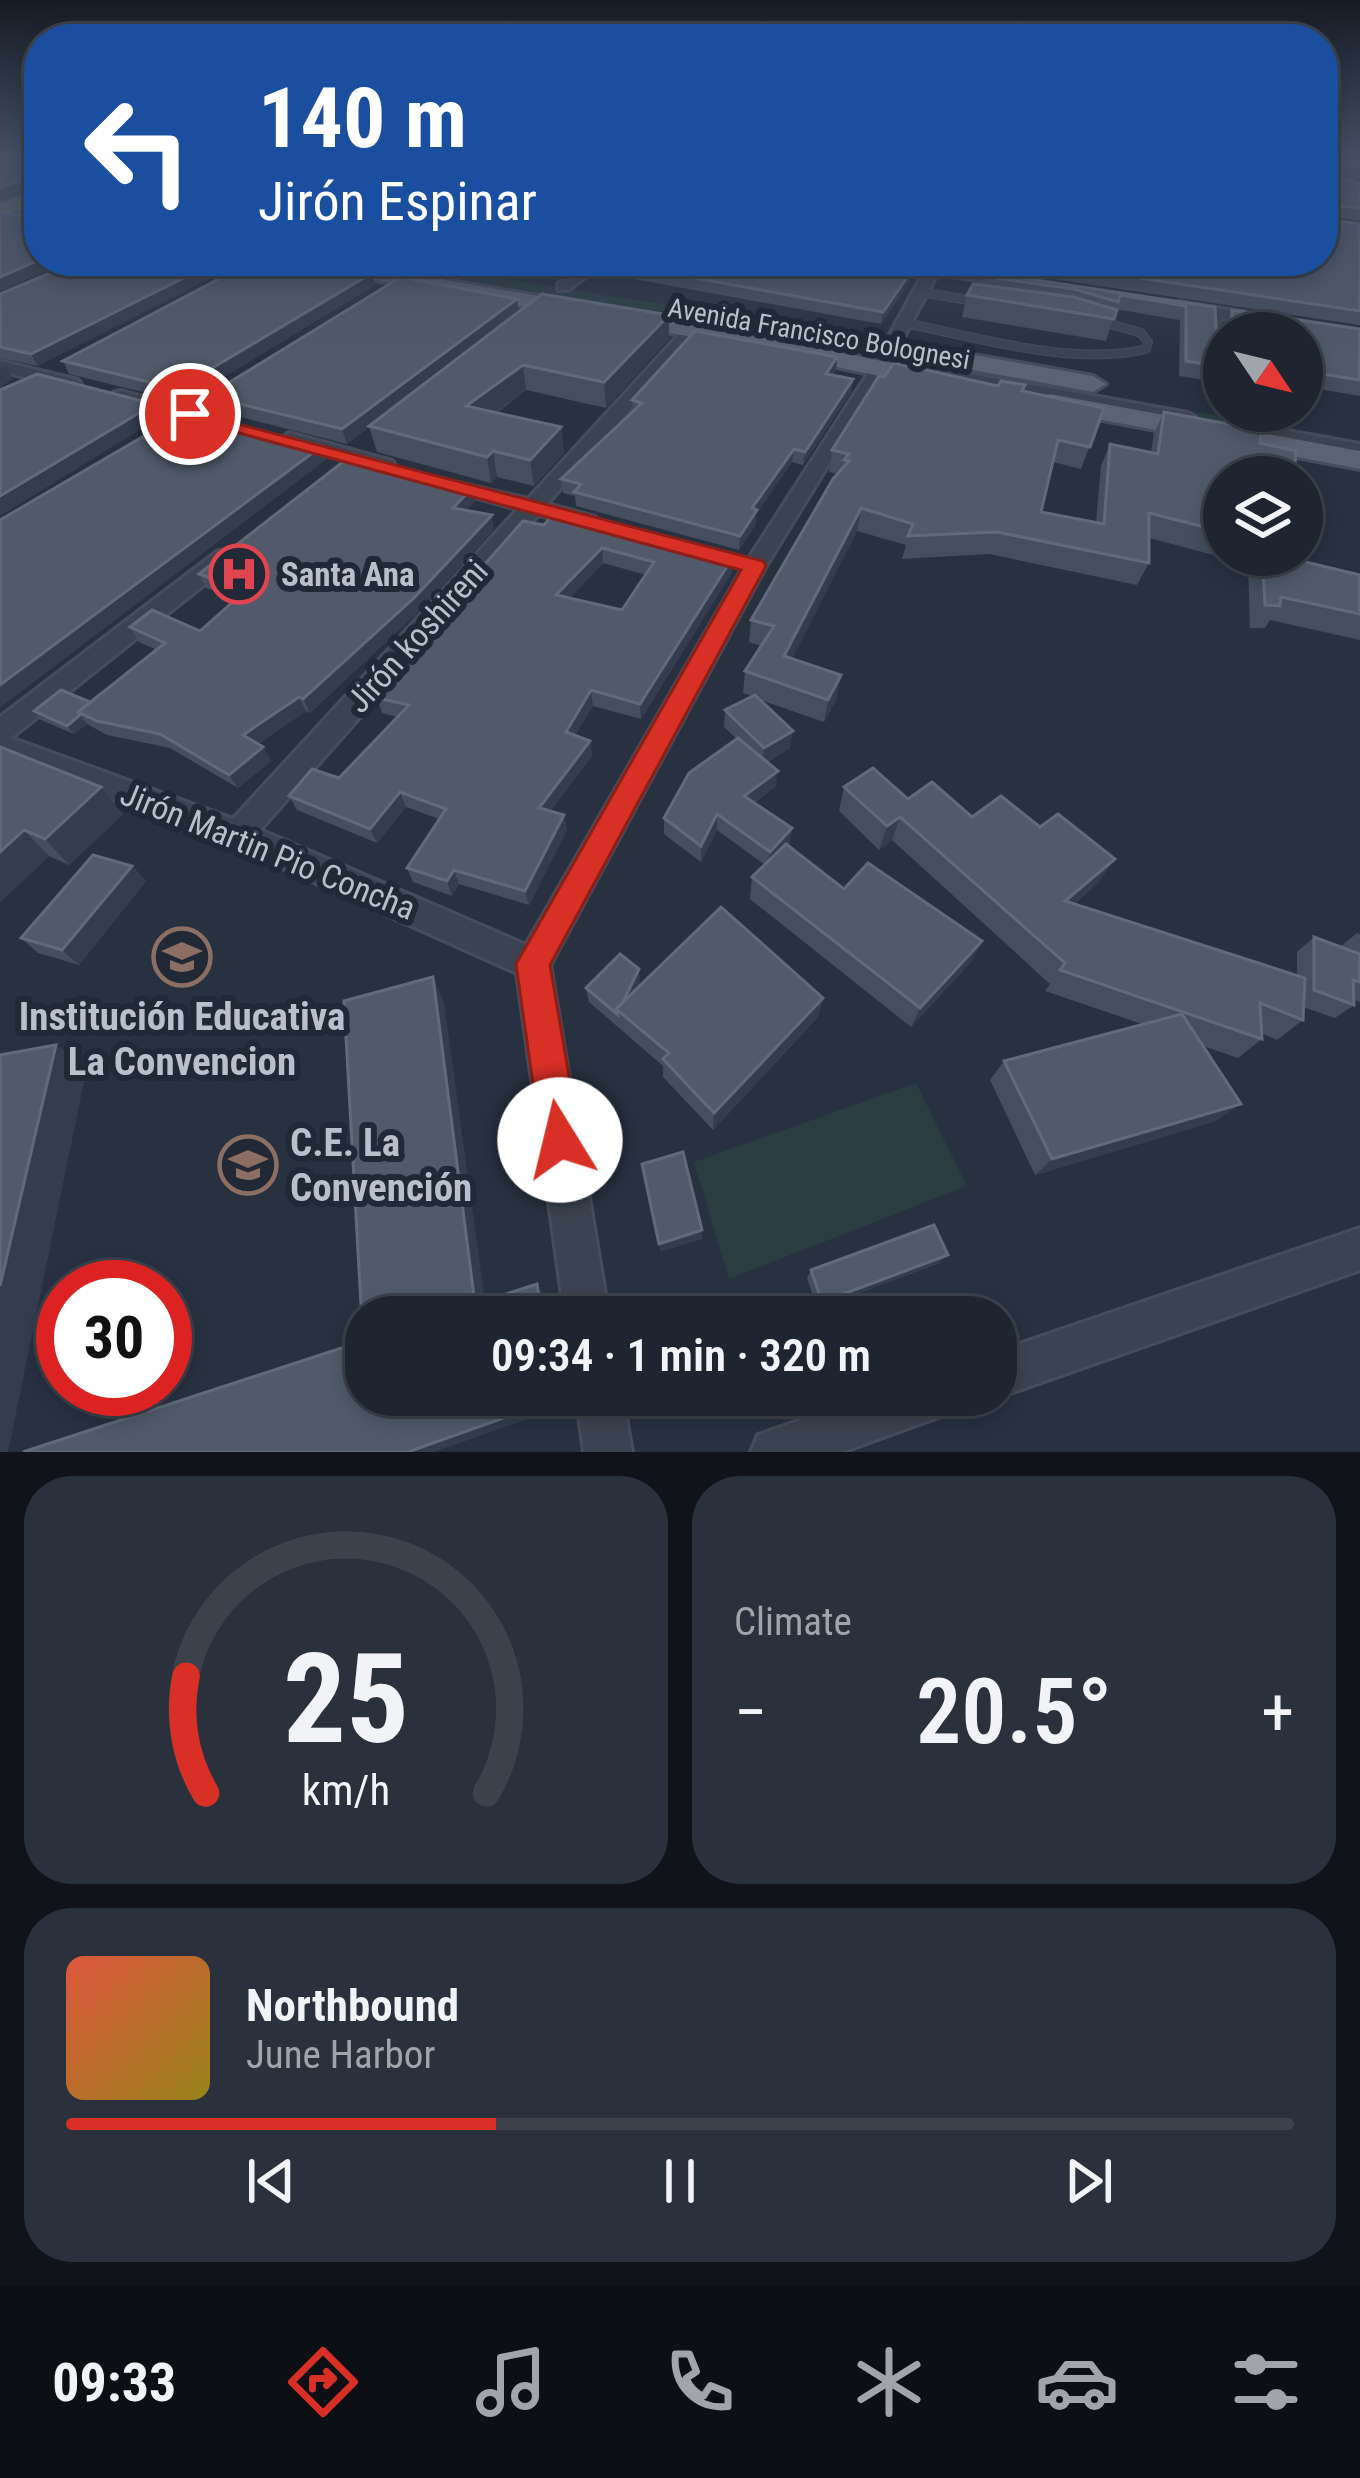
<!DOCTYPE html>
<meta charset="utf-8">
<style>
:root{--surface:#1e2530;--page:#2b313c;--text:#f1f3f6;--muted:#a1a5ab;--line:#3c424c;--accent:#d93025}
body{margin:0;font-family:"Roboto Condensed",sans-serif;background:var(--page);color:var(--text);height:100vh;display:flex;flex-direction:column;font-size:45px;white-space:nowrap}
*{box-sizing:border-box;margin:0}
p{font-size:39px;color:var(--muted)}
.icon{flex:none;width:66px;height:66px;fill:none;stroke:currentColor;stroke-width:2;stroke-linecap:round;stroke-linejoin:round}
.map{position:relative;height:1452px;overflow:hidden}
.drawer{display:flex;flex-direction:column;gap:24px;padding:24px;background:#10141a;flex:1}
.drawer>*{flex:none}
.guide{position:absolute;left:24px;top:24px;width:1314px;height:252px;border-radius:48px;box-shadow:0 6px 18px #0003,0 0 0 3px var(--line);background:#1a4fa0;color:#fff;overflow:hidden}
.needle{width:78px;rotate:125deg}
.buttons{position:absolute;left:1203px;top:312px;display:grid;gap:24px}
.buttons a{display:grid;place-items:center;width:120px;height:120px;border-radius:50%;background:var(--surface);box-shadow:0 6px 18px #0003,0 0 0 3px var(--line);font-size:60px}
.speed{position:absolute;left:36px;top:1260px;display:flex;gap:24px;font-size:60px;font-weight:700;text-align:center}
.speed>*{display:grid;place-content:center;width:156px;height:156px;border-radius:50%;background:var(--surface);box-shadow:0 6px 18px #0003,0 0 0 3px var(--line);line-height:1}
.speed .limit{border:18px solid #d22;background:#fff;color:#111}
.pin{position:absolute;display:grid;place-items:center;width:102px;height:102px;color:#fff;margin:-51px;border:6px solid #fff;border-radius:50%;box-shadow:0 3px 12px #0007}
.me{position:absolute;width:132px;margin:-66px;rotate:351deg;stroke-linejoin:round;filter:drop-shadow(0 0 9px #0008)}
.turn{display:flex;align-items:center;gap:42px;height:252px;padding:0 36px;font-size:54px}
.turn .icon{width:156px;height:156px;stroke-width:2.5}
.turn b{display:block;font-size:84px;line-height:102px}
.big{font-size:90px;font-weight:600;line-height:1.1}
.drawer .widget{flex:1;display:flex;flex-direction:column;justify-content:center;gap:18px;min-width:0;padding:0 42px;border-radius:48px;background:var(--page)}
.drawer .dial{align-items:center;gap:0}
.dial svg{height:312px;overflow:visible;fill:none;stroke:var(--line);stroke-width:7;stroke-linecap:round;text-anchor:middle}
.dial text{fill:var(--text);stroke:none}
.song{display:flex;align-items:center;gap:36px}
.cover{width:144px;height:144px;border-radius:18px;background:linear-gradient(135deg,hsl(10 70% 55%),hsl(50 70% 35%))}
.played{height:12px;border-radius:6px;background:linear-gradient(90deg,var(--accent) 35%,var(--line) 35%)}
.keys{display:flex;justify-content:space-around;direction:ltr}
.heat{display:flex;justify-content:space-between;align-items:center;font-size:66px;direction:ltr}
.drawer .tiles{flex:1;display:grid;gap:24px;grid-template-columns:1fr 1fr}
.widget:last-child{grid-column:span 2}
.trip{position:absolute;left:345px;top:1296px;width:672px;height:120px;border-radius:48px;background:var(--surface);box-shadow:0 6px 18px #0003,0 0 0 3px var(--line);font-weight:600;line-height:120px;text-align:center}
.tabs{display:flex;height:192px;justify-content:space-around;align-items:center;background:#0c0f13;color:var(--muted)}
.tabs .icon{width:84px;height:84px}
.tabs .on{color:var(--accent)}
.tabs b{font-size:54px;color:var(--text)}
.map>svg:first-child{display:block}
</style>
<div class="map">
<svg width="1360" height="1452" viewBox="0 0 1360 1452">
<rect width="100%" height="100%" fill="#283140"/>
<g fill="#2a3d41">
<path d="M300 261C420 261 537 285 655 303 724 313 807 318 869 350L812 352Z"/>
<path d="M910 361 1360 441V457L903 374Z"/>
<path d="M916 1083 967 1186 729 1279 694 1162Z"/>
</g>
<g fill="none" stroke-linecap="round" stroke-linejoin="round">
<g stroke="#464c5a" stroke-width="10">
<g id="service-far1">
<path d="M921 292 981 302"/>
<path d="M1217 313 1220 399"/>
<path d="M905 323C975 337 1076 367 1146 349L1148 342 1141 333 1097 320"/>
</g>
</g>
<g stroke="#464c5a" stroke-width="15">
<path id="service" d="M1220 396V406"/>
</g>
<g stroke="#464c5a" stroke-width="6">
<g id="pedestrian">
<path d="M888 359 1188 413 1195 417 1188 421 883 366 881 363Z"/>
<path d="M1237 422 1360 444V452L1232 429V423Z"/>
</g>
</g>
<g stroke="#464c5a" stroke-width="6">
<g id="minor">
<path d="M590 261H606L568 290H558V284Z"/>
<path d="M872 261H944L941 266 1024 282 1017 286 937 274 887 369 766 566 550 965 609 1317H565L517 973 227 843 0 756V717L218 551H234V561L11 738 233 819 518 509 432 485V477L528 499 686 327H698V333L547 504 595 517V527L538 515 260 830 526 945 744 566 871 369 924 272Z"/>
<path d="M1179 302 1266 316 1274 321 1266 326 1174 310 1171 307Z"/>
<path d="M0 361 78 380 81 384 72 389 0 371Z"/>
<path d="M120 391 223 417 226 421 217 427 114 400V392Z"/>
<path d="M289 433 392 461 395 465 385 471 282 443 280 439Z"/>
<path d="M1360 1228V1270L996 1398 990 1395H996V1352Z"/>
<path d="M576 1395H622L632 1452H584Z"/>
<path d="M872 1395H962L955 1411 842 1452H751L758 1435Z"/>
</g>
</g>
<g stroke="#464c5a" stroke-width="6">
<g id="primary">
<path d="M11 200 39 205V217L4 210V202Z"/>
<path d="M289 261H337L692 323 942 373 955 381 942 389 692 337 300 267Z"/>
<path d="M906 343 1093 376 1106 384 1093 392 897 356 893 351 897 346Z"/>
<path d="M1050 394 1360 451V469L1040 408 1036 402Z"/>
</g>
</g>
<g stroke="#474e5b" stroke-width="6">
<path id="trunk" d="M39 190V203L0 216V203Z"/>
</g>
<use href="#service-far1" stroke="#3c4350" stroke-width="8"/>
<use href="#service" stroke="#3c4350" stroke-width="10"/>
<use href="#pedestrian" fill="#3c4350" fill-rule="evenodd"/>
<use href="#minor" fill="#3c4350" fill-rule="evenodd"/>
<use href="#primary" fill="#5b6270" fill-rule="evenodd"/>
<use href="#trunk" fill="#686865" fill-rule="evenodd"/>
</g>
<g fill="#444e5e" fill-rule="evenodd">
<path d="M1323 154H1360V180L1333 176 1360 183V220L1328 217 1329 220 1360 224V325L994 270 996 261H1323Z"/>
<path d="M363 261H469L444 275Z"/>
<path d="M541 261H582L575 266Z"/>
<path d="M600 262 914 275 881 324 601 273Z"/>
<path d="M981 276 1215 307 1218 357 1205 380 1179 376 1180 320 1116 309 1106 341 962 317 967 295 979 285Z"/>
<path d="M375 285 183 402 69 374 63 361Z"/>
<path d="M0 294 38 366 0 358Z"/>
<path d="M517 299 519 311 669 315V339L606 408 526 390 497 413 561 427 564 453 534 486 497 477 491 483 377 452 369 427 347 444 213 410 207 396Z"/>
<path d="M1232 310 1360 329V396L1302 386V333H1226V324Z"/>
<path d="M837 357 836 370 832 375 853 379 851 392 803 465 792 462 756 514V524L739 550 576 506 575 496 563 493 561 479 633 411 632 400Z"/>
<path d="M1023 391 1104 408 1081 469 1053 462 1041 512 1096 522 1101 466 1110 444 1151 453 1154 433 1164 412 1224 477V555H1285V557L1360 575V640L1270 620 1265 628H1250L1248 564 1149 538V563L1137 585 989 554 902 559 906 545 857 531 792 658 837 698 824 722 758 699 790 748 767 762 776 786 754 803 792 828 790 843 788 846 844 889 982 941 971 962 911 1027 750 899 752 877 765 865 717 830 701 862 664 834V818L737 739 724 727 725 710 752 696 743 693 745 671 761 646 749 642 751 620 838 474 829 472 832 450Z"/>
<path d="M473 487 476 500 466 510 494 529 419 611 310 713 306 711 258 744 263 747 271 761 238 788 170 748 107 735 87 724 74 734 41 720 34 711 90 702 157 650 139 642 130 627 200 631 236 599 206 588 199 574Z"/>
<path d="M523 521 732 572 641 719 593 706 575 735 590 741 592 756 550 811 564 815 567 830 529 905 459 884 452 896 413 882 407 868 439 819 406 807 377 843 297 810 289 796 339 778 397 717 382 713 377 698 425 639 424 633ZM603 563 646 575 622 610 570 598Z"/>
<path d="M0 747 123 814 69 865 49 856 0 902Z"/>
<path d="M844 787 908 799 972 817 1099 882 1074 904 1297 976V952L1314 937 1340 947 1357 933 1360 934V1002L1354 1000V1005L1335 1018 1303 1007V1020L1277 1040 1261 1033 1262 1039 1238 1058 1203 1046 1216 1121 1035 1175 990 1080 1004 1061 1142 1024 1045 991 1050 984 892 840 879 850 839 811Z"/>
<path d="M132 866 146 881 79 965 38 953 21 938Z"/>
<path d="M640 984 639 987 818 1017 713 1130 663 1077V1066L589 1002 586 988Z"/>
<path d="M939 1263 817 1309 807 1278 811 1270Z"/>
</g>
<g fill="#333d4d">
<path d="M37 176 39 187 0 199V187Z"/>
<path d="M39 261H70L0 291V277Z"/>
<path d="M218 261H245L38 366 31 354Z"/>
<path d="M446 261H469L444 275 441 264Z"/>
<path d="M917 263 914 275 881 324 883 312Z"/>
<path d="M372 273 375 285 183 402 177 389Z"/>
<path d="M517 299 519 312 347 444 342 429Z"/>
<path d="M669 315V339L606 408 604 382Z"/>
<path d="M837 357 836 370 824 387 826 374Z"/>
<path d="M523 365 526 390 471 431 466 406Z"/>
<path d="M6 366 13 379 0 388V370Z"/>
<path d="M853 379 851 392 803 465 805 452Z"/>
<path d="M154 404 161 417 0 516V496Z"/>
<path d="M561 427 564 453 534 486 530 460Z"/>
<path d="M322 446 327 459 1 707 0 706V685Z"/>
<path d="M794 449 792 462 756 514V524L739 550 740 536 752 508Z"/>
<path d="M493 451 497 477 491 483 487 457Z"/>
<path d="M473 487 476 500 456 521 453 508Z"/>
<path d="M861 508 857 531 782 679 784 656Z"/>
<path d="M492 515 494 529 419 611 310 713 303 699Z"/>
<path d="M602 548 603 563 558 611 556 595Z"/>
<path d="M733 557 732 572 641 719 640 704Z"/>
<path d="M841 675 837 698 824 722 828 700Z"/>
<path d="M591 690 593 706 568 747 566 732Z"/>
<path d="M299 697 306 711 251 749 243 735Z"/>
<path d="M80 715 87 724 74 734 67 726Z"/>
<path d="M793 731 790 748 762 764 764 748Z"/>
<path d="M590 741 592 756 542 823 539 808Z"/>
<path d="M263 747 271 761 238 788 229 775Z"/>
<path d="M778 771 776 786 742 811 744 796Z"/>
<path d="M101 787 123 814 69 865 45 839Z"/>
<path d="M400 792 406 807 377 843 370 829Z"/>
<path d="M717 814V830L701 862V846Z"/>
<path d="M564 815 567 830 529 905 525 891Z"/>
<path d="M900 817 892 840 879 850 887 826Z"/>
<path d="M792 828 790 843 768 867 770 852Z"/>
<path d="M24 830 49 856 0 902V852Z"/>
<path d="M1115 859 1099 882 1051 923 1065 901Z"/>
<path d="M132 866 146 881 79 965 62 950Z"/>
<path d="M454 870 459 884 452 896 447 881Z"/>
<path d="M982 941 971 962 911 1027 920 1008Z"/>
<path d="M639 969 640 984 625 1016 619 1011Z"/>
<path d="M433 977 444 1002 487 1316 475 1304Z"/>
<path d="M823 998 818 1017 713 1130 714 1113Z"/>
<path d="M56 1045 87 1067 8 1452H0V1286Z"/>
<path d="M1241 1104 1216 1121 1035 1175 1052 1159Z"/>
<path d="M702 1230V1239L660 1252 659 1244Z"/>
<path d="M948 1255 939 1263 817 1309 822 1302Z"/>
<path d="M537 1284 545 1297 548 1317H542Z"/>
<path d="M553 1395H560L562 1407 434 1452H408Z"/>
</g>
<g fill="#505a6a" stroke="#616a79" stroke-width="3" fill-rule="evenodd">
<path d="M0 154H39V260L0 277V212L36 218 38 202 32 198 38 193 37 176 0 187Z"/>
<path d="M1323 154H1360V167L1329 163 1324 174 1360 183V208L1326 205 1329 220 1360 224V311L1026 261H1323Z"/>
<path d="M79 261H218L31 354 0 347V294Z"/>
<path d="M253 261H302L372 273 177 389 63 361Z"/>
<path d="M601 261H908L917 263 883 312Z"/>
<path d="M983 272 1215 307 1218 357 1211 356 1212 365 1186 361V306L1120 295 1118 302 1074 289 981 276Z"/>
<path d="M401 277 517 299 342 429 207 396Z"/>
<path d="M973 284 1074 297 1117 310 1114 319 967 295Z"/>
<path d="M542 294 669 315 604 382 523 365 466 406 561 427 530 460 493 451 487 457 369 426Z"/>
<path d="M1232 310 1360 329V380L1302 371V333H1233Z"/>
<path d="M695 331 837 357 826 374 853 379 805 452 794 449 752 508 757 510 740 536 574 492 581 484 561 479 642 403 632 400Z"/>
<path d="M894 363 998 386 1001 381 1025 385 1022 391 1104 408 1090 447 1058 440 1041 512 1104 524 1110 444 1158 454 1164 412 1261 430 1260 443 1296 451 1294 477H1224V532L1149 513V563L997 532 908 536 913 524 861 508 784 656 841 675 828 700 745 671 774 626 751 620 833 479 849 461 844 460 849 454 832 450 879 376 884 377Z"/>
<path d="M37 374 154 404 0 496V390Z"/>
<path d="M185 412 322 446 0 685V520Z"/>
<path d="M353 454 473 487 453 508 492 515 415 597 303 699 299 697 243 735 263 747 229 775 160 734 97 721 78 712 165 643 130 627 152 610 200 631 245 591 199 574Z"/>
<path d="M558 508 733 557 640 704 591 690 566 732 590 741 539 808 564 815 525 891 454 870 447 881 407 868 446 809 400 792 370 829 289 796 312 769 339 778 409 705 377 698 427 636 424 633 523 521 544 525ZM602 548 654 562 622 610 556 595Z"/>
<path d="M1262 555H1285V557L1360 575V614L1281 597 1280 606 1265 605Z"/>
<path d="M61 690 90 702 78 712 80 715 67 726 34 711Z"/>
<path d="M755 695 793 731 764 748 725 710Z"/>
<path d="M738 738 778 771 744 796 792 828 770 852 717 814 701 846 664 818 689 773Z"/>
<path d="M0 747 101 787 45 839 24 830 0 852Z"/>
<path d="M873 768 908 799 932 782 972 817 1001 796 1040 827 1058 814 1115 859 1065 901 1305 978 1303 1020 1260 1003 1262 1039 1060 970 1065 963 900 817 887 826 844 787Z"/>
<path d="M786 844 844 889 868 863 982 941 920 1008 752 877Z"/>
<path d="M93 855 132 866 62 950 21 938Z"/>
<path d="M721 907 823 998 714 1113 663 1059 669 1053 616 1009Z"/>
<path d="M1314 937 1360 954V982L1353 980 1354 1005 1314 990Z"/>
<path d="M620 954 639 969 623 1002 616 1009 617 1014 586 988Z"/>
<path d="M433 977 475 1304 537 1284 542 1317H366V1395H553L554 1400 408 1452H23L363 1341 344 1001Z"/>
<path d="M1182 1014 1241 1104 1052 1159 1004 1061Z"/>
<path d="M56 1045 0 1286V1055Z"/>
<path d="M683 1152 702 1230 659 1244 642 1164Z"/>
<path d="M934 1225 948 1255 822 1302 811 1270Z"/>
</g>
<linearGradient id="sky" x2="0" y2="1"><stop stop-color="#161b23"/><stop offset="0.43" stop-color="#424e64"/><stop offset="1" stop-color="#424e64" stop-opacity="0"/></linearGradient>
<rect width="1360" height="357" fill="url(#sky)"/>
<path fill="#d93025" stroke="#8d1f18" stroke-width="3" d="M184 410 763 561 766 566 550 965 580 1140 574 1154 560 1160 546 1154 541 1140 516 964 741 570 184 418Z"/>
<defs>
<g id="hospital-ring" transform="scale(3)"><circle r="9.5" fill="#212836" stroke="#e0444e" stroke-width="1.5"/><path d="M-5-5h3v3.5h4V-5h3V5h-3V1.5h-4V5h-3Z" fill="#e0444e"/></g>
<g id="school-ring" transform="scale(3)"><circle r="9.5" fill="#212836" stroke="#8d6e63" stroke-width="1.5"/><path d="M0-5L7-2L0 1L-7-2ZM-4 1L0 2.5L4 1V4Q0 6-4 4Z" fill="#8d6e63"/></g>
</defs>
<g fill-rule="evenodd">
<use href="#hospital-ring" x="239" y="574"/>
<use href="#school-ring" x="182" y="957"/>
<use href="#school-ring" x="248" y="1165"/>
</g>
<g text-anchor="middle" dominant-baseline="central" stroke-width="12" stroke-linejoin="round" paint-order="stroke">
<g font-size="27" fill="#b9bfcb" stroke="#212836">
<text transform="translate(819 334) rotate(10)">Avenida Francisco Bolognesi</text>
</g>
<g font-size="33" font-weight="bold" fill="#b9bfcb" stroke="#212836" text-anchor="start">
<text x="281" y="574">Santa Ana</text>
</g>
<g font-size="33" fill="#b9bfcb" stroke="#212836">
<text transform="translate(417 636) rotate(-48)">Jirón koshireni</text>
<text transform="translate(268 851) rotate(22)">Jirón Martin Pio Concha</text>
</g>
<g font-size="39" font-weight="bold" fill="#b9bfcb" stroke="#212836">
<text x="182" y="1017">Institución Educativa<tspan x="182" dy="45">La Convencion</tspan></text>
<text x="290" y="1143" text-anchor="start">C.E. La<tspan x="290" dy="45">Convención</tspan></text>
</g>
</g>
</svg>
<div class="buttons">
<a><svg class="needle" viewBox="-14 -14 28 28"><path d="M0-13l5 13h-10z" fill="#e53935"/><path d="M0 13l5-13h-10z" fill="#a1a5ab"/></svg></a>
<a><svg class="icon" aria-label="layers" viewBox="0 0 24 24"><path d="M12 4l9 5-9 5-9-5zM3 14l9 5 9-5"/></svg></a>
</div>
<div class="speed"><div class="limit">30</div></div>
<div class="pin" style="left:190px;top:414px;background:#d93025"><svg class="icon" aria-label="arrive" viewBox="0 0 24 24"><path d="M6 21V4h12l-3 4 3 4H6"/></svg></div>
<svg class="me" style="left:560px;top:1140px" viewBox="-20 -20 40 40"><circle r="19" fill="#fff"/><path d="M0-13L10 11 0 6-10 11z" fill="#d93025"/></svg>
<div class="trip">09:34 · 1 min · 320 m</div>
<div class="guide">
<div class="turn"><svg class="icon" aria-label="left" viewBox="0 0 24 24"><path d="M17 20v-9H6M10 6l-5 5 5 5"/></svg><div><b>140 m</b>Jirón Espinar</div></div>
</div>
</div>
<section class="drawer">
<div class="tiles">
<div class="widget dial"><svg viewBox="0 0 100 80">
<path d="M14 69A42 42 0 1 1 86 69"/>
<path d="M14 69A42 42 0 0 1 9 39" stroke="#d93025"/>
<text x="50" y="56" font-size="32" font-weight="700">25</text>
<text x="50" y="72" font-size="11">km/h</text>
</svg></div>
<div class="widget"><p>Climate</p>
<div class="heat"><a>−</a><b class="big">20.5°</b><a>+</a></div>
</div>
<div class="widget">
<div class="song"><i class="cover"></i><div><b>Northbound</b><p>June Harbor</p></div></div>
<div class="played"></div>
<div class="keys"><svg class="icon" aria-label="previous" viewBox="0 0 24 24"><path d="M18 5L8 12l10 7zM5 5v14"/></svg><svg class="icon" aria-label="pause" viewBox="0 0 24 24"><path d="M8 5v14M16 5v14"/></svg><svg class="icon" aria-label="next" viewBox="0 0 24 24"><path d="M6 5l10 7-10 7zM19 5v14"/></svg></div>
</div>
</div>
</section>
<nav class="tabs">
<b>09:33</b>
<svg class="icon on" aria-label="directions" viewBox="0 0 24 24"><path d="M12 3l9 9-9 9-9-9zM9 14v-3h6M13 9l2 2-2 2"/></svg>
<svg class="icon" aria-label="music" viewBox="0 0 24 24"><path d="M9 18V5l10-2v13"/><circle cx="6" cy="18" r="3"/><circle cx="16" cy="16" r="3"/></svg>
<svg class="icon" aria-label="phone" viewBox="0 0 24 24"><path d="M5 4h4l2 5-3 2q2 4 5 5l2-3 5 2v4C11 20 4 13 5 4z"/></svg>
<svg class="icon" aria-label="climate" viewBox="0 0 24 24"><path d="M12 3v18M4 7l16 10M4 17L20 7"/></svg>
<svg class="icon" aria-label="car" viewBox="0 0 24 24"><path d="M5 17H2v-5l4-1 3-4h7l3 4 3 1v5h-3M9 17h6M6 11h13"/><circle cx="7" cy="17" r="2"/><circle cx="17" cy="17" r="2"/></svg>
<svg class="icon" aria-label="filters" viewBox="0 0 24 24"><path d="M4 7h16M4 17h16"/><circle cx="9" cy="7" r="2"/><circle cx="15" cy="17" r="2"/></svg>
</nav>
